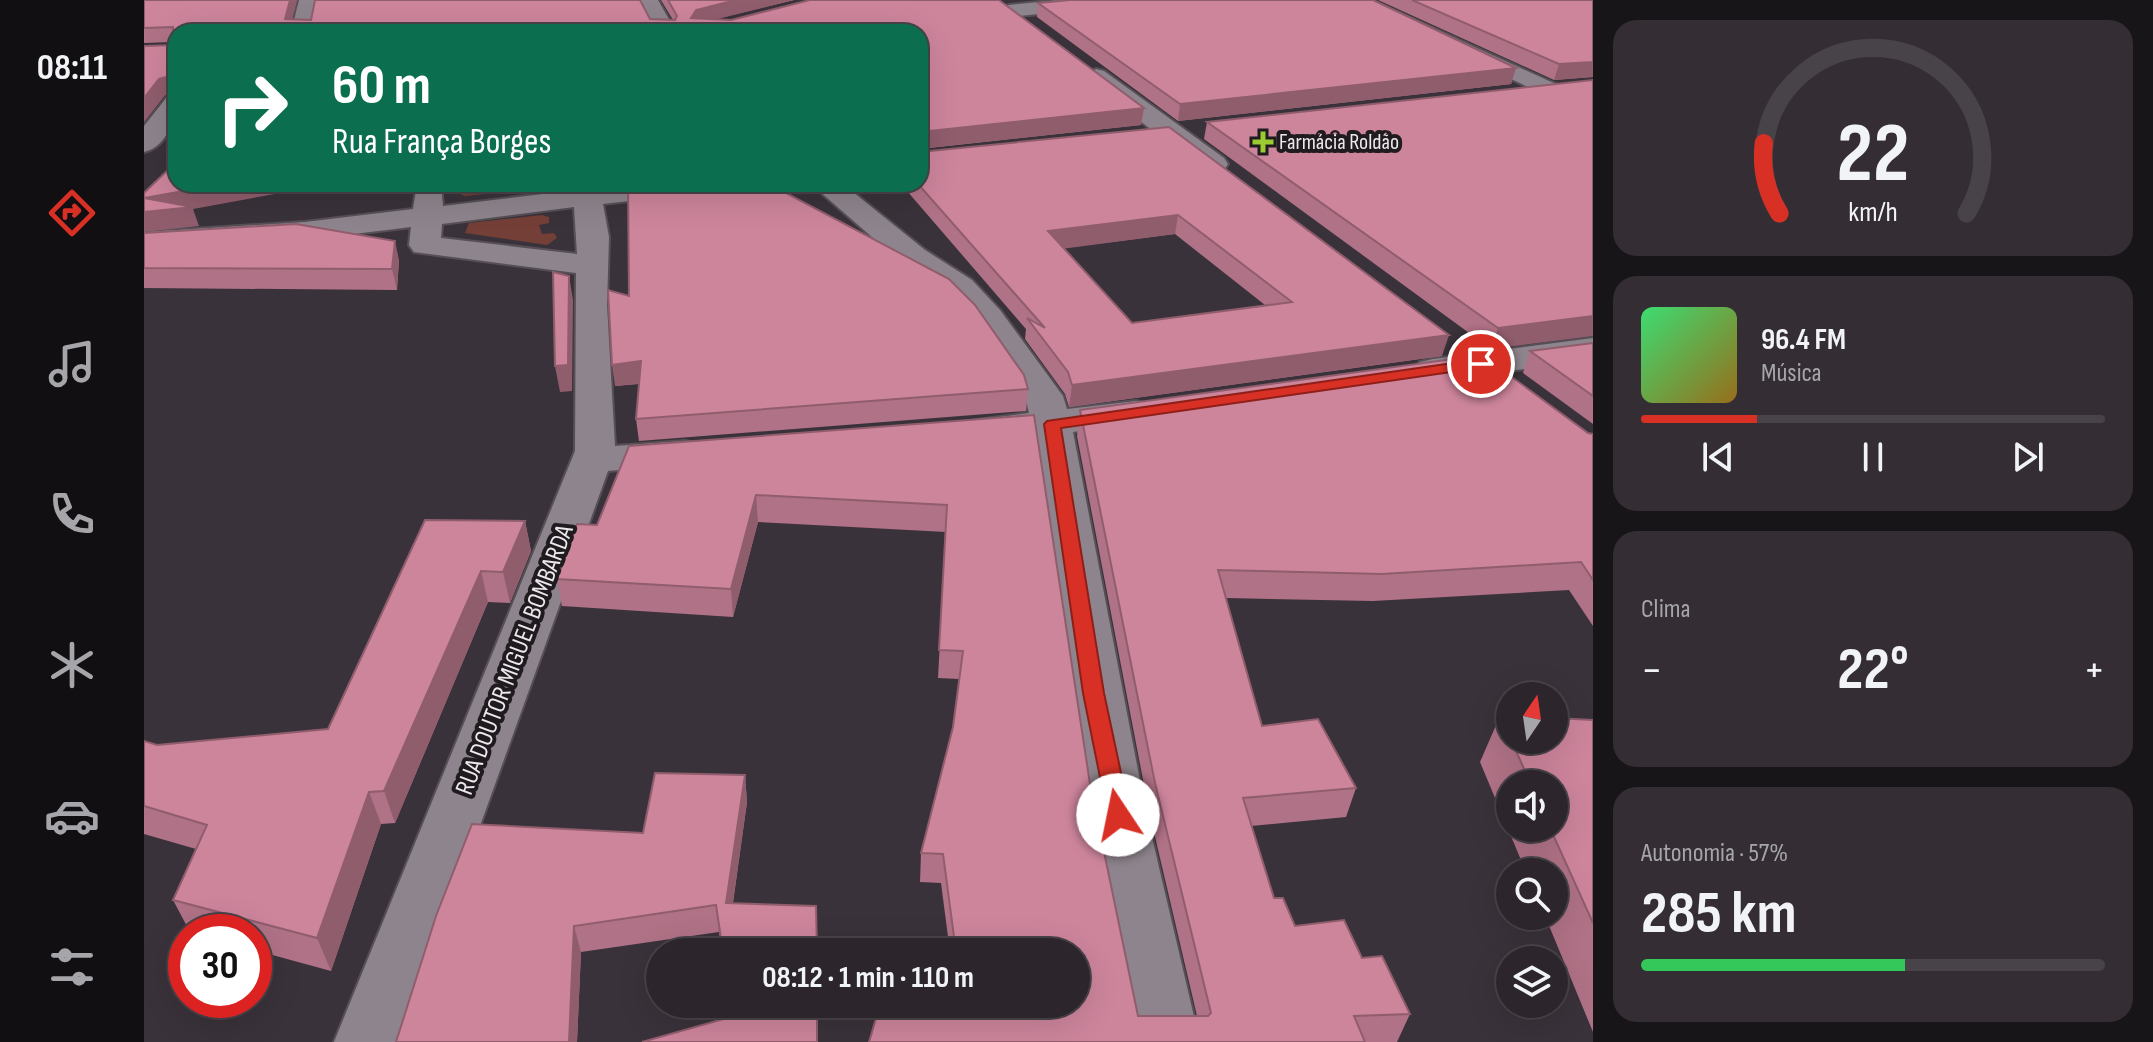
<!DOCTYPE html>
<html lang="pt">
<meta charset="utf-8">
<style>
:root{--surface:#2c262c;--page:#342e34;--text:#f1f3f6;--muted:#a6a5a9;--line:#484348;--accent:#d93025}
body{margin:0;font-family:"Sofia Sans Condensed",sans-serif;background:var(--page);color:var(--text);height:100vh;display:flex;flex-direction:column;font-size:30px;white-space:nowrap}
*{box-sizing:border-box;margin:0}
p{font-size:26px;color:var(--muted)}
.icon{flex:none;width:44px;height:44px;fill:none;stroke:currentColor;stroke-width:2;stroke-linecap:round;stroke-linejoin:round}
.map{position:relative;flex:1;overflow:hidden}
.drawer{display:flex;flex-direction:column;gap:20px;padding:20px;background:#181518;width:560px}
.drawer>*{flex:none}
.banner{position:absolute;left:24px;top:24px;width:760px;height:168px;border-radius:24px;box-shadow:0 8px 32px #0002,0 0 0 2px var(--line);background:#0b6e4f;color:#fff;overflow:hidden}
.needle{width:52px;rotate:13deg}
.fabs{position:absolute;left:1352px;top:682px;display:grid;gap:16px}
.fabs a{display:grid;place-items:center;width:72px;height:72px;border-radius:50%;background:var(--surface);box-shadow:0 8px 32px #0002,0 0 0 2px var(--line);font-size:40px}
.speed{position:absolute;left:24px;top:914px;display:flex;gap:16px;font-size:40px;font-weight:700;text-align:center}
.speed>*{display:grid;place-content:center;width:104px;height:104px;border-radius:50%;background:var(--surface);box-shadow:0 8px 32px #0002,0 0 0 2px var(--line);line-height:1}
.speed .limit{border:12px solid #d22;background:#fff;color:#111}
.pin{position:absolute;display:grid;place-items:center;width:68px;height:68px;color:#fff;margin:-34px;border:4px solid #fff;border-radius:50%;box-shadow:0 2px 8px #0007}
.me{position:absolute;width:88px;margin:-44px;rotate:349deg;stroke-linejoin:round;filter:drop-shadow(0 0 6px #0008)}
.turn{display:flex;align-items:center;gap:28px;height:168px;padding:0 32px;font-size:36px}
.turn .icon{width:104px;height:104px;stroke-width:2.5}
.turn b{display:block;font-size:56px;line-height:68px}
.big{font-size:60px;font-weight:700;line-height:1.1}
.drawer .tile{flex:1;display:flex;flex-direction:column;justify-content:center;gap:12px;min-width:0;padding:0 28px;border-radius:24px;background:var(--page)}
.drawer .dial{align-items:center;gap:0}
.dial svg{height:208px;overflow:visible;fill:none;stroke:var(--line);stroke-width:7;stroke-linecap:round;text-anchor:middle}
.dial text{fill:var(--text);stroke:none}
.song{display:flex;align-items:center;gap:24px}
.cover{width:96px;height:96px;border-radius:12px;background:linear-gradient(135deg,hsl(140 70% 55%),hsl(40 70% 35%))}
.played{height:8px;border-radius:4px;background:linear-gradient(90deg,var(--accent) 25%,var(--line) 25%)}
.keys{display:flex;justify-content:space-around;direction:ltr}
.heat{display:flex;justify-content:space-between;align-items:center;font-size:44px;direction:ltr}
.charge{height:12px;border-radius:6px;background:linear-gradient(90deg,#34c759 57%,var(--line) 0)}
.trip{position:absolute;left:502px;top:938px;width:444px;height:80px;border-radius:40px;background:var(--surface);box-shadow:0 8px 32px #0002,0 0 0 2px var(--line);font-weight:700;line-height:80px;text-align:center}
main{display:flex;flex:1;min-height:0}
.tab-bar{display:flex;flex-direction:column;width:144px;justify-content:space-around;align-items:center;background:#120f12;color:var(--muted)}
.tab-bar .icon{width:56px;height:56px}
.tab-bar .active{color:var(--accent)}
.tab-bar b{font-size:36px;color:var(--text)}
.map>svg:first-child{display:block}
</style>
<main>
<nav class="tab-bar">
<b>08:11</b>
<svg class="icon active" aria-label="directions" viewBox="0 0 24 24"><path d="M12 3l9 9-9 9-9-9zM9 14v-3h6M13 9l2 2-2 2"/></svg>
<svg class="icon" aria-label="music" viewBox="0 0 24 24"><path d="M9 18V5l10-2v13"/><circle cx="6" cy="18" r="3"/><circle cx="16" cy="16" r="3"/></svg>
<svg class="icon" aria-label="phone" viewBox="0 0 24 24"><path d="M5 4h4l2 5-3 2q2 4 5 5l2-3 5 2v4C11 20 4 13 5 4z"/></svg>
<svg class="icon" aria-label="climate" viewBox="0 0 24 24"><path d="M12 3v18M4 7l16 10M4 17L20 7"/></svg>
<svg class="icon" aria-label="car" viewBox="0 0 24 24"><path d="M5 17H2v-5l4-1 3-4h7l3 4 3 1v5h-3M9 17h6M6 11h13"/><circle cx="7" cy="17" r="2"/><circle cx="17" cy="17" r="2"/></svg>
<svg class="icon" aria-label="filters" viewBox="0 0 24 24"><path d="M4 7h16M4 17h16"/><circle cx="9" cy="7" r="2"/><circle cx="15" cy="17" r="2"/></svg>
</nav>
<div class="map">
<svg width="1449" height="1042" viewBox="0 0 1449 1042">
<rect width="100%" height="100%" fill="#3a323a"/>
<g fill="#743f36">
<path d="M316 184H387V185L379 190 321 196 316 194Z"/>
<path d="M398 215 405 217V223L395 225 398 234 410 233 413 238 403 245 321 233 325 223Z"/>
</g>
<g fill="none" stroke-linecap="round" stroke-linejoin="round">
<g stroke="#565056" stroke-width="4">
<g id="minor">
<path d="M155 0H175L169 32H147Z"/>
<path d="M494 0H514L532 32H510Z"/>
<path d="M915 0H988L978 6 865 17 855 11 865 5Z"/>
<path d="M1201 0H1227L1449 101V118Z"/>
<path d="M952 69 960 71 1080 158 1084 164 1080 170H1060L944 81 940 76Z"/>
<path d="M32 95C32 116 25 146 0 152V126L23 97Z"/>
<path d="M273 184H297L299 206 423 191 418 184H448L451 188 567 184 563 190 553 193 459 204 465 237 463 305 471 446 541 441 555 444 561 453 555 462 464 471 258 1042H190L431 451 432 273 270 252 265 245 267 227 161 240 0 250V232L161 222 269 209ZM430 207 433 254 297 238 298 224Z"/>
<path d="M667 184H699L781 250 828 280 856 310 919 396 923 409 992 401 1006 405 1012 413 1006 421 929 432 1002 812 1056 1042H988L944 812 890 436 833 442 819 438 813 430 819 422 885 413 881 396 832 324 804 294 759 264Z"/>
<path d="M1449 338V360L1289 381 1276 378 1270 370 1276 362 1289 359Z"/>
</g>
</g>
<use href="#minor" fill="#8e848d" fill-rule="evenodd"/>
</g>
<g fill="#b07286" fill-rule="evenodd">
<path d="M0 0H153L148 19 167 20 171 0H496L506 19 529 20 517 0H650L572 19 587 20 666 0H855L1000 108 997 125 776 149V32H32V126H30L24 109 28 93 21 95 0 122V46L29 45V42L0 43Z"/>
<path d="M1234 0H1449V77L1410 80Z"/>
<path d="M894 3 1372 68 1367 84 1034 121 893 17Z"/>
<path d="M1449 80 1347 349 1060 139 1063 122Z"/>
<path d="M1025 127 1298 356 925 407 921 394 881 339 882 329 757 184H776L777 153ZM1031 234 1121 305 988 323 920 248Z"/>
<path d="M0 233 255 260 253 290 0 288Z"/>
<path d="M485 296 884 389 882 411 495 441 492 419 495 384 471 386Z"/>
<path d="M1449 343V424L1379 373 1386 351Z"/>
<path d="M936 410 1449 434V626L1425 590 1229 601 1082 598 1118 726 1212 788 1202 817 1107 826 1130 898 1151 926 1218 958 1266 1014 1253 1042H725L814 1008 813 1004H932V952H806L797 883 776 882 777 853 809 727 815 679 794 678 802 532 614 522 589 617 418 606 413 579 453 525 890 415 946 784 994 1016H1053L1005 811 933 436Z"/>
<path d="M381 521 387 551 366 603 344 602 251 823 237 824 187 971 110 950V932H46L29 900 52 849 0 834V741L13 745 184 729Z"/>
<path d="M1356 716H1366V740H1410L1449 720V1032L1401 916H1410V872H1382L1336 762ZM1366 784H1410V828H1366Z"/>
<path d="M601 775 603 802 589 903 672 906 674 952H578L575 932 437 952 433 1042H252L499 833Z"/>
</g>
<g fill="#905d6d">
<path d="M146 0H153L145 32 141 19Z"/>
<path d="M592 0H650L553 24 547 18 552 10Z"/>
<path d="M1449 62V77L1410 80 1415 64Z"/>
<path d="M1372 68 1367 84 1034 121 1036 104Z"/>
<path d="M26 76 31 92 21 95 0 122V98L15 79Z"/>
<path d="M1000 108 997 125 776 149V132Z"/>
<path d="M79 184H185L49 209 55 226 0 232V198Z"/>
<path d="M1034 215 1031 234 902 251 904 231Z"/>
<path d="M251 241 255 260 253 290 248 269Z"/>
<path d="M425 276 429 300 428 391 416 392 411 366Z"/>
<path d="M1449 316V336L1347 349 1354 328Z"/>
<path d="M1305 335 1298 356 925 407 928 385Z"/>
<path d="M497 361 500 383 471 386 468 365Z"/>
<path d="M612 495 614 522 589 617 587 589Z"/>
<path d="M381 521 387 551 366 603 359 572Z"/>
<path d="M337 571 344 602 251 823 240 791Z"/>
<path d="M601 775 603 802 585 930 582 903Z"/>
<path d="M225 792 237 824 187 971 173 938Z"/>
<path d="M430 926 437 952 433 1042H425Z"/>
</g>
<g fill="#cd859c" stroke="#905d6d" stroke-width="2" fill-rule="evenodd">
<path d="M0 0H146L141 19 167 20 171 0H496L506 19 531 20 533 16 524 0H592L552 10 547 18 587 20 666 0H855L1000 108 776 132V32H32V109H24L29 87 26 76 15 79 0 98V46L29 45V27L0 28Z"/>
<path d="M926 0H1229L1372 68 1036 104 894 3Z"/>
<path d="M1268 0H1449V62L1415 64Z"/>
<path d="M1449 80V316L1354 328 1063 122Z"/>
<path d="M1025 127 1305 335 928 385 924 372 883 318 901 328 774 184H776V152ZM1034 215 1148 302 988 323 904 231Z"/>
<path d="M32 162V184H79L0 198V193Z"/>
<path d="M496 184H625L805 279 831 305 880 375 884 389 492 419 497 361 468 365 464 290 485 296 484 185Z"/>
<path d="M0 198 49 207 0 212Z"/>
<path d="M152 224 251 241 248 269 0 268V233Z"/>
<path d="M409 272 425 276 424 365 411 366Z"/>
<path d="M1449 343V396L1386 351Z"/>
<path d="M1338 355 1444 433 1449 434V580L1437 562 1238 574 1074 570 1118 726 1174 719 1212 788 1099 798 1130 898H1139L1151 926 1200 920 1218 958 1238 956 1266 1014 1210 1016 1221 1042H725L733 1015 820 1008 819 1004H932V952H812L799 854 777 853 809 727 819 651 795 650 803 505 612 495 587 589 413 579 433 524 453 525 485 446 890 415 946 784 994 1016H1064L1067 1013 1011 783 936 410Z"/>
<path d="M281 520 381 521 359 572 337 571 240 791 225 792 173 938 29 900 63 825 0 806V741L13 745 184 729Z"/>
<path d="M1356 716H1366V738Z"/>
<path d="M1410 718 1449 720V923L1406 828H1410V784H1387L1367 740H1410Z"/>
<path d="M511 773 601 775 582 903 672 906 673 952H579L572 905 430 926 425 1042H252L292 916 328 824 499 833Z"/>
<path d="M588 1004H673V1042H498L590 1016Z"/>
</g>
<path fill="#d93025" stroke="#8d1f18" stroke-width="2" d="M1337 359 1343 360V367L917 428 960 693 986 815 982 822H965L939 693 900 424 903 421Z"/>
<path fill="#9cca31" stroke="#1f1b1f" stroke-width="3" d="M1115 130h8v8h8v8h-8v8h-8v-8h-8v-8h8z"/>
<g text-anchor="middle" dominant-baseline="central" stroke-width="8" stroke-linejoin="round" paint-order="stroke">
<g font-size="22" fill="#ede8ed" stroke="#1f1b1f" text-anchor="start">
<text x="1135" y="142">Farmácia Roldão</text>
</g>
<g font-size="26" fill="#ede8ed" stroke="#1f1b1f">
<text transform="translate(371 660) rotate(-69)">RUA DOUTOR MIGUEL BOMBARDA</text>
</g>
</g>
</svg>
<div class="fabs">
<a><svg class="needle" viewBox="-14 -14 28 28"><path d="M0-13l5 13h-10z" fill="#e53935"/><path d="M0 13l5-13h-10z" fill="#a6a5a9"/></svg></a>
<a><svg class="icon" aria-label="sound" viewBox="0 0 24 24"><path d="M4 9h4l5-4v14l-5-4H4zM17 9q2 3 0 6"/></svg></a>
<a><svg class="icon" aria-label="search" viewBox="0 0 24 24"><circle cx="10" cy="10" r="6"/><path d="M15 15l6 6"/></svg></a>
<a><svg class="icon" aria-label="layers" viewBox="0 0 24 24"><path d="M12 4l9 5-9 5-9-5zM3 14l9 5 9-5"/></svg></a>
</div>
<div class="speed"><div class="limit">30</div></div>
<div class="pin" style="left:1337px;top:364px;background:#d93025"><svg class="icon" aria-label="arrive" viewBox="0 0 24 24"><path d="M6 21V4h12l-3 4 3 4H6"/></svg></div>
<svg class="me" style="left:974px;top:815px" viewBox="-20 -20 40 40"><circle r="19" fill="#fff"/><path d="M0-13L10 11 0 6-10 11z" fill="#d93025"/></svg>
<div class="trip">08:12 · 1 min · 110 m</div>
<div class="banner">
<div class="turn"><svg class="icon" aria-label="right" viewBox="0 0 24 24"><path d="M7 20v-9h11M14 6l5 5-5 5"/></svg><div><b>60 m</b>Rua França Borges</div></div>
</div>
</div>
<section class="drawer">
<div class="tile dial"><svg viewBox="0 0 100 80">
<path d="M14 69A42 42 0 1 1 86 69"/>
<path d="M14 69A42 42 0 0 1 8 42" stroke="#d93025"/>
<text x="50" y="56" font-size="32" font-weight="700">22</text>
<text x="50" y="72" font-size="11">km/h</text>
</svg></div>
<div class="tile">
<div class="song"><i class="cover"></i><div><b>96.4 FM</b><p>Música</p></div></div>
<div class="played"></div>
<div class="keys"><svg class="icon" aria-label="previous" viewBox="0 0 24 24"><path d="M18 5L8 12l10 7zM5 5v14"/></svg><svg class="icon" aria-label="pause" viewBox="0 0 24 24"><path d="M8 5v14M16 5v14"/></svg><svg class="icon" aria-label="next" viewBox="0 0 24 24"><path d="M6 5l10 7-10 7zM19 5v14"/></svg></div>
</div>
<div class="tile"><p>Clima</p>
<div class="heat"><a>−</a><b class="big">22°</b><a>+</a></div>
</div>
<div class="tile"><p>Autonomia · 57%</p><b class="big">285 km</b><div class="charge"></div></div>
</section>
</main>
